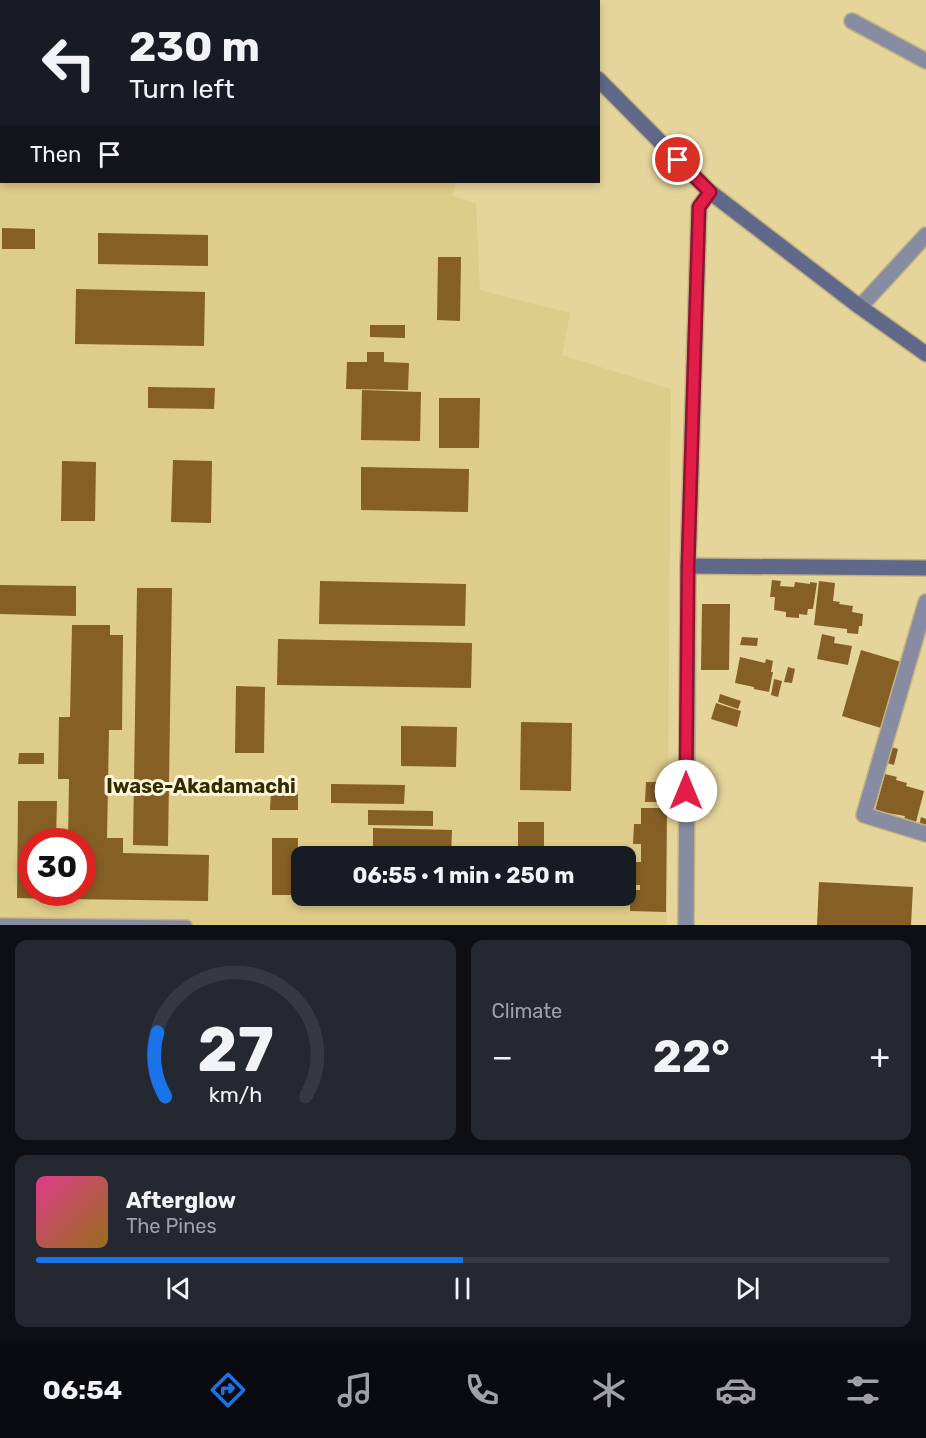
<!DOCTYPE html>
<meta charset="utf-8">
<style>
:root{--surface:#171b24;--page:#242831;--text:#f1f3f6;--muted:#9ea1a6;--line:#363941;--accent:#1a73e8}
body{margin:0;font-family:Rubik,sans-serif;background:var(--page);color:var(--text);height:100vh;display:flex;flex-direction:column;font-size:22px;white-space:nowrap}
*{box-sizing:border-box;margin:0}
p{font-size:20px;color:var(--muted)}
.icon{flex:none;width:33px;height:33px;fill:none;stroke:currentColor;stroke-width:2;stroke-linecap:round;stroke-linejoin:round}
.map{position:relative;height:925px;overflow:hidden}
.sheet{display:flex;flex-direction:column;gap:15px;padding:15px;background:#0d0f14;flex:1}
.sheet>*{flex:none}
.top-card{position:absolute;left:0px;top:0px;width:600px;height:183px;box-shadow:0 3px 9px #0003;background:#171b24;color:var(--text);overflow:hidden}
.speed{position:absolute;left:18px;top:828px;display:flex;gap:12px;font-size:30px;font-weight:700;text-align:center}
.speed>*{display:grid;place-content:center;width:78px;height:78px;border-radius:50%;background:var(--surface);box-shadow:0 3px 9px #0003;line-height:1}
.speed .limit{border:9px solid #d22;background:#fff;color:#111}
.pin{position:absolute;display:grid;place-items:center;width:51px;height:51px;color:#fff;margin:-26px;border:3px solid #fff;border-radius:50%;box-shadow:0 2px 6px #0007}
.me{position:absolute;width:66px;margin:-33px;rotate:0deg;stroke-linejoin:round;filter:drop-shadow(0 0 4px #0008)}
.turn{display:flex;align-items:center;gap:21px;height:126px;padding:0 30px;font-size:27px}
.turn .icon{width:78px;height:78px;stroke-width:2.5}
.turn b{display:block;font-size:42px;line-height:51px}
.then{display:flex;align-items:center;height:57px;padding:0 30px;background:#0003;gap:12px;font-size:22px}
.big{font-size:45px;font-weight:700;line-height:1.1}
.sheet .card{flex:1;display:flex;flex-direction:column;justify-content:center;gap:9px;min-width:0;padding:0 21px;border-radius:12px;background:var(--page)}
.sheet .dial{align-items:center;gap:0}
.dial svg{height:156px;overflow:visible;fill:none;stroke:var(--line);stroke-width:7;stroke-linecap:round;text-anchor:middle}
.dial text{fill:var(--text);stroke:none}
.song{display:flex;align-items:center;gap:18px}
.cover{width:72px;height:72px;border-radius:9px;background:linear-gradient(135deg,hsl(330 70% 55%),hsl(40 70% 35%))}
.played{height:6px;border-radius:3px;background:linear-gradient(90deg,var(--accent) 50%,var(--line) 50%)}
.keys{display:flex;justify-content:space-around;direction:ltr}
.heat{display:flex;justify-content:space-between;align-items:center;font-size:33px;direction:ltr}
.sheet .tiles{flex:1;display:grid;gap:15px;grid-template-columns:1fr 1fr}
.card:last-child{grid-column:span 2}
.trip{position:absolute;left:291px;top:846px;width:345px;height:60px;border-radius:12px;background:var(--surface);box-shadow:0 3px 9px #0003;font-weight:700;line-height:60px;text-align:center}
.menu{display:flex;height:96px;justify-content:space-around;align-items:center;background:#090b0e;color:var(--muted)}
.menu .icon{width:42px;height:42px}
.menu .active{color:var(--accent)}
.menu b{font-size:27px;color:var(--text)}
.map>svg:first-child{display:block}
</style>
<div class="map">
<svg width="926" height="925" viewBox="0 0 926 925">
<rect width="100%" height="100%" fill="#e5d59b"/>
<path fill="#decc8a" fill-rule="evenodd" d="M0 79 2 182H456L452 196 476 203 480 290 570 313 562 355 671 389 667 925H0ZM32 842H82V892H32ZM302 856H626V896H302Z"/>
<g fill="#855f26">
<path d="M2 228 35 229V249H2Z"/>
<path d="M98 233 208 235V266L98 264Z"/>
<path d="M438 257H461L460 321 437 320Z"/>
<path d="M76 289 205 292 204 346 75 344Z"/>
<path d="M370 325H405V338L370 337Z"/>
<path d="M367 352H384V362L409 363 408 390 346 389 347 362H367Z"/>
<path d="M148 387 215 388 214 409 148 408Z"/>
<path d="M362 390 421 392 420 441 361 440Z"/>
<path d="M439 398H480L479 448H439Z"/>
<path d="M173 460 212 461 211 523 171 522Z"/>
<path d="M62 461 96 462 95 521H61Z"/>
<path d="M361 467 469 469 468 512 361 510Z"/>
<path d="M772 580 781 581 780 586 794 587 795 582 810 584V582L817 583 813 609H808L807 615 799 614V618L786 617V612L774 610 775 597H770Z"/>
<path d="M320 581 466 584 465 626 319 624Z"/>
<path d="M819 581 835 583 833 601 840 602 839 604 853 606 852 612 863 614 862 626H859L858 634 847 633V629L814 625Z"/>
<path d="M0 585 76 586V616L0 614Z"/>
<path d="M137 588H172L168 846 133 845Z"/>
<path d="M702 604H730L729 670H701Z"/>
<path d="M72 625H110V635H123L122 730H109L107 838H123V853L209 855 208 901 67 899 68 892H82V842H68L69 779H58L59 717H70Z"/>
<path d="M822 634 835 637 834 643 852 646 848 665 817 659Z"/>
<path d="M742 637 758 638 757 646 740 645Z"/>
<path d="M278 639 472 643 471 688 277 685Z"/>
<path d="M861 650 901 662 881 728 842 716Z"/>
<path d="M740 657 765 663 766 659 773 661 771 672H773L769 692 754 689V687L735 683Z"/>
<path d="M788 667 795 669 792 683 784 682Z"/>
<path d="M774 679 782 681 778 697 771 695Z"/>
<path d="M236 686 265 687 264 753H235Z"/>
<path d="M720 694 741 701 738 709 718 702Z"/>
<path d="M716 703 741 711 737 727 711 719Z"/>
<path d="M521 722 572 723 571 791 520 790Z"/>
<path d="M401 726 457 727 456 767 401 766Z"/>
<path d="M891 747 898 749 894 765 887 763Z"/>
<path d="M19 753H44V764H18Z"/>
<path d="M885 774 897 777 896 780 907 783 906 786 924 791 916 822 904 819 905 816 875 811Z"/>
<path d="M646 782H666V802H645Z"/>
<path d="M331 784 405 785 404 804 331 803Z"/>
<path d="M271 791H298V810H270Z"/>
<path d="M18 801H57L56 842H32V892H55V899L17 898Z"/>
<path d="M641 808H667L666 912 630 911V890H640V885H631V862H641V844H633L634 824H641Z"/>
<path d="M368 810 433 811V826L368 825Z"/>
<path d="M921 817 926 819V828L919 826Z"/>
<path d="M518 822H544V847H552V856H518Z"/>
<path d="M373 828 452 830 451 856H316V852L373 853Z"/>
<path d="M272 838H298L297 895H272Z"/>
<path d="M459 848H480L479 856H459Z"/>
<rect x="556" y="848" width="17" height="8"/>
<path d="M819 882 913 887 911 925H817Z"/>
<path d="M316 896H451L450 901 315 899Z"/>
<path d="M517 896H551V900L517 899Z"/>
<rect x="555" y="896" width="17" height="4"/>
<path d="M575 896H609V903L575 902Z"/>
</g>
<g fill="none" stroke-linecap="round" stroke-linejoin="round">
<g stroke="#c2b380" stroke-width="12">
<path id="lane" d="M0 923 187 925"/>
</g>
<g stroke="#c2b380" stroke-width="18">
<g id="street">
<path d="M2 0V2"/>
<path d="M852 21 926 61"/>
<path d="M860 307 926 235"/>
<path d="M926 602 864 815 926 834"/>
<path d="M686 925 688 566 699 207 710 192"/>
</g>
</g>
<g stroke="#c2b380" stroke-width="18">
<g id="secondary">
<path d="M520 0 522 2"/>
<path d="M598 79 710 192 860 307 926 354"/>
<path d="M688 566 926 568"/>
</g>
</g>
<use href="#lane" stroke="#878ca3" stroke-width="9"/>
<use href="#street" stroke="#878ca3" stroke-width="15"/>
<use href="#secondary" stroke="#61698a" stroke-width="15"/>
</g>
<g fill="none" stroke-linecap="round" stroke-linejoin="round">
<g stroke="#92132f" stroke-width="15">
<path id="route" d="M678 160 710 192 699 207 688 566 686 791"/>
</g>
<use href="#route" stroke="#e11d48" stroke-width="10"/>
</g>
<g text-anchor="middle" dominant-baseline="central" stroke-width="6" stroke-linejoin="round" paint-order="stroke">
<g font-size="20" font-weight="bold" fill="#352a00" stroke="#fef6da">
<text x="201" y="786">Iwase-Akadamachi</text>
</g>
</g>
</svg>
<div class="speed"><div class="limit">30</div></div>
<div class="pin" style="left:678px;top:160px;background:#d93025"><svg class="icon" aria-label="arrive" viewBox="0 0 24 24"><path d="M6 21V4h12l-3 4 3 4H6"/></svg></div>
<svg class="me" style="left:686px;top:791px" viewBox="-20 -20 40 40"><circle r="19" fill="#fff"/><path d="M0-13L10 11 0 6-10 11z" fill="#e11d48"/></svg>
<div class="trip">06:55 · 1 min · 250 m</div>
<div class="top-card">
<div class="turn"><svg class="icon" aria-label="left" viewBox="0 0 24 24"><path d="M17 20v-9H6M10 6l-5 5 5 5"/></svg><div><b>230 m</b>Turn left</div></div>
<div class="then">Then<svg class="icon" aria-label="arrive" viewBox="0 0 24 24"><path d="M6 21V4h12l-3 4 3 4H6"/></svg></div>
</div>
</div>
<section class="sheet">
<div class="tiles">
<div class="card dial"><svg viewBox="0 0 100 80">
<path d="M14 69A42 42 0 1 1 86 69"/>
<path d="M14 69A42 42 0 0 1 10 36" stroke="#1a73e8"/>
<text x="50" y="56" font-size="32" font-weight="700">27</text>
<text x="50" y="72" font-size="11">km/h</text>
</svg></div>
<div class="card"><p>Climate</p>
<div class="heat"><a>−</a><b class="big">22°</b><a>+</a></div>
</div>
<div class="card">
<div class="song"><i class="cover"></i><div><b>Afterglow</b><p>The Pines</p></div></div>
<div class="played"></div>
<div class="keys"><svg class="icon" aria-label="previous" viewBox="0 0 24 24"><path d="M18 5L8 12l10 7zM5 5v14"/></svg><svg class="icon" aria-label="pause" viewBox="0 0 24 24"><path d="M8 5v14M16 5v14"/></svg><svg class="icon" aria-label="next" viewBox="0 0 24 24"><path d="M6 5l10 7-10 7zM19 5v14"/></svg></div>
</div>
</div>
</section>
<nav class="menu">
<b>06:54</b>
<svg class="icon active" aria-label="directions" viewBox="0 0 24 24"><path d="M12 3l9 9-9 9-9-9zM9 14v-3h6M13 9l2 2-2 2"/></svg>
<svg class="icon" aria-label="music" viewBox="0 0 24 24"><path d="M9 18V5l10-2v13"/><circle cx="6" cy="18" r="3"/><circle cx="16" cy="16" r="3"/></svg>
<svg class="icon" aria-label="phone" viewBox="0 0 24 24"><path d="M5 4h4l2 5-3 2q2 4 5 5l2-3 5 2v4C11 20 4 13 5 4z"/></svg>
<svg class="icon" aria-label="climate" viewBox="0 0 24 24"><path d="M12 3v18M4 7l16 10M4 17L20 7"/></svg>
<svg class="icon" aria-label="car" viewBox="0 0 24 24"><path d="M5 17H2v-5l4-1 3-4h7l3 4 3 1v5h-3M9 17h6M6 11h13"/><circle cx="7" cy="17" r="2"/><circle cx="17" cy="17" r="2"/></svg>
<svg class="icon" aria-label="filters" viewBox="0 0 24 24"><path d="M4 7h16M4 17h16"/><circle cx="9" cy="7" r="2"/><circle cx="15" cy="17" r="2"/></svg>
</nav>
